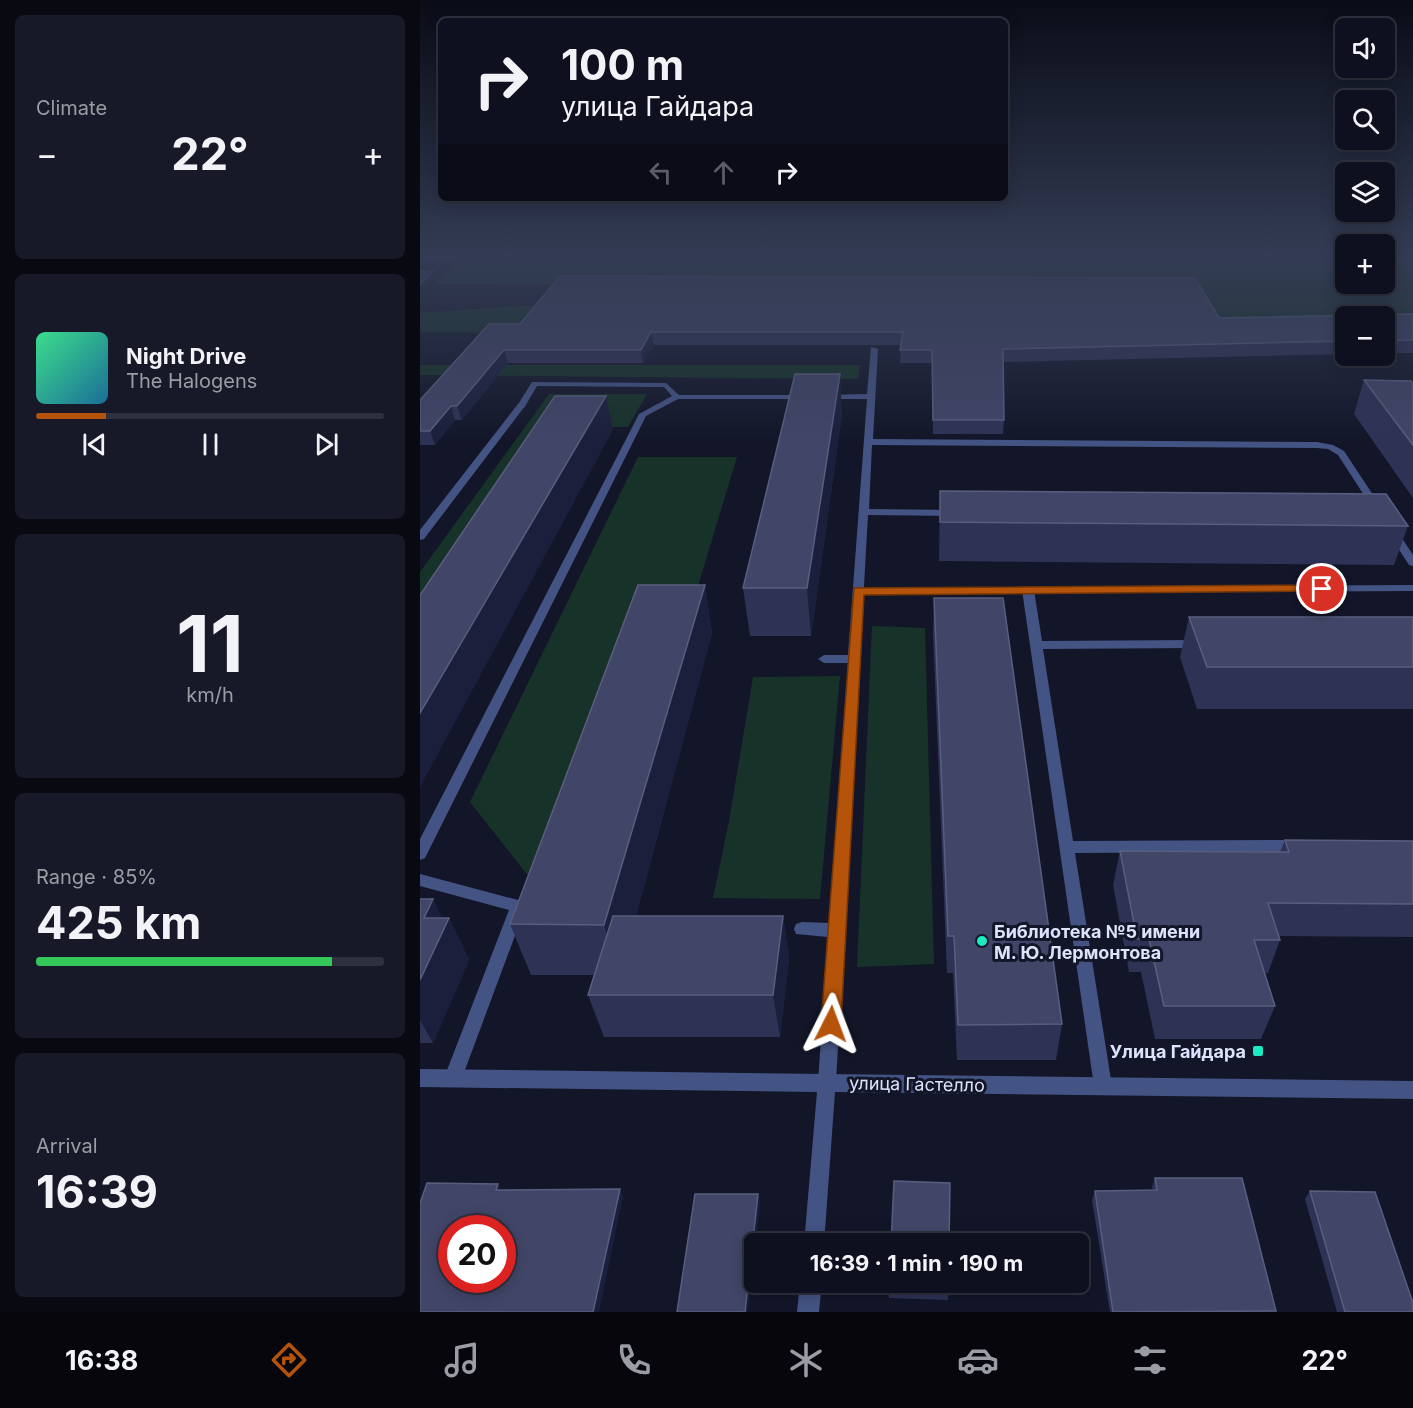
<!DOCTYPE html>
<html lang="en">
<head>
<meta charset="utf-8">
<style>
  body { margin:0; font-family:Inter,sans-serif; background:#171928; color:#f1f3f6; height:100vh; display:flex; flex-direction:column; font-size:22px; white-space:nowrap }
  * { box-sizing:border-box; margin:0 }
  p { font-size:20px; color:#9b9da4 }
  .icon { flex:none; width:33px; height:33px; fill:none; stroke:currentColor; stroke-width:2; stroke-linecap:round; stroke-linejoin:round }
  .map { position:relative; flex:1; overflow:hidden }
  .drawer { display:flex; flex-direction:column; gap:15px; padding:15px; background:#080911; width:420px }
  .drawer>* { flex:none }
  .banner { position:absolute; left:18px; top:18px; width:570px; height:183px; border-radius:9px; box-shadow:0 3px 15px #0003,0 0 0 2px #2e303d; background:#0e101f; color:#f1f3f6; overflow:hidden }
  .buttons { position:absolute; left:915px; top:18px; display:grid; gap:12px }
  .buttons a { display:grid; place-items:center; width:60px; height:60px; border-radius:9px; background:#0e101f; box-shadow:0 3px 15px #0003,0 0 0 2px #2e303d; font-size:30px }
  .speed { position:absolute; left:18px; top:1215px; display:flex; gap:12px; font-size:30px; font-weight:700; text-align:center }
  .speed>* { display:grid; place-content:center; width:78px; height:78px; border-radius:50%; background:#0e101f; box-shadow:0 3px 15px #0003,0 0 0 2px #2e303d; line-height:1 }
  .speed .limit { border:9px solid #d22; background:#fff; color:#111 }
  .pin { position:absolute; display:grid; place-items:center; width:51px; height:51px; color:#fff; margin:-26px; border:3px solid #fff; border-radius:50%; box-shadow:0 2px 6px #0007 }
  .me { position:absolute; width:66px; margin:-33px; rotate:3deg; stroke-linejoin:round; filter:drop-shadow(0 0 4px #0008) }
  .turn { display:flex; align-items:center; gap:21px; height:126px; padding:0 24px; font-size:27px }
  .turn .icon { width:78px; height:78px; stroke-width:2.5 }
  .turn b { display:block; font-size:42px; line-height:51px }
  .lanes { display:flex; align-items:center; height:57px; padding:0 24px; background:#0003; justify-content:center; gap:30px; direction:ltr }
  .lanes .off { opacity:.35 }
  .big { font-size:45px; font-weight:700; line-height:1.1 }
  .drawer .tile { flex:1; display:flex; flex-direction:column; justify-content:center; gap:9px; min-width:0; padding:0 21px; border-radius:9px; background:#171928 }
  .drawer .dial { align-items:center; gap:0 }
  .dial b { font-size:78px; line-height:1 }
  .song { display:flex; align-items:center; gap:18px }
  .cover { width:72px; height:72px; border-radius:9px; background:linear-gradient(135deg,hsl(150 70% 55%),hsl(200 70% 35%)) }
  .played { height:6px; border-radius:3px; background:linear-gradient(90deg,#b45309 20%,#2e303d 20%) }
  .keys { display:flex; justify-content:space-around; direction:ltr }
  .heat { display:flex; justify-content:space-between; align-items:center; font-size:33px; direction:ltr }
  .charge { height:9px; border-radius:4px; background:linear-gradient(90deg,#34c759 85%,#2e303d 0) }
  .trip { position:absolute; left:324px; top:1233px; width:345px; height:60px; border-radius:9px; background:#0e101f; box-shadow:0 3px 15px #0003,0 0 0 2px #2e303d; font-weight:700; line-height:60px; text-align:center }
  .tabs { display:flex; height:96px; justify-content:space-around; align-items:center; background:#06060c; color:#9b9da4 }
  .tabs .icon { width:42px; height:42px }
  .tabs .selected { color:#b45309 }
  .tabs b { font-size:27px; color:#f1f3f6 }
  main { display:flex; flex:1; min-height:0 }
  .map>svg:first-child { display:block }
  .green { fill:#173229 }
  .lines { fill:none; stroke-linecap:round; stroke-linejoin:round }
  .service { fill:#435383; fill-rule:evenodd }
  .minor { fill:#435383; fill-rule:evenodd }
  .wall { fill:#2e3255 }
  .shaded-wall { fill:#1b1f3c }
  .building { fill:#414567; stroke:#5a5e7e; stroke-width:1.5; fill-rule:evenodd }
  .route { fill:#b45309; stroke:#753606; stroke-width:1.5 }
  .poi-dot { fill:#1ceac2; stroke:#131629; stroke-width:2 }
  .labels { text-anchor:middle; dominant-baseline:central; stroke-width:6; stroke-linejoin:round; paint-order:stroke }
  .near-poi-label { font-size:18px; font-weight:bold; fill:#dee3fc; stroke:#131629; text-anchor:start }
  .near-street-label { font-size:18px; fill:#dee3fc; stroke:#131629 }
</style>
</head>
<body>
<main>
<section class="drawer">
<div class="tile"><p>Climate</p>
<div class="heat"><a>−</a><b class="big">22°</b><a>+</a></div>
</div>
<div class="tile">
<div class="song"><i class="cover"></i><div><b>Night Drive</b><p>The Halogens</p></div></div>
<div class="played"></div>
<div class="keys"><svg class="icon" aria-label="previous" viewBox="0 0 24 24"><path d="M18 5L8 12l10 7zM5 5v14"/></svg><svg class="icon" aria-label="pause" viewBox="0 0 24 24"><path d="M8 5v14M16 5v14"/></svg><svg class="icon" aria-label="next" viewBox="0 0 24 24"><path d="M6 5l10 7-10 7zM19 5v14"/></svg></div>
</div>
<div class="tile dial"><b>11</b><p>km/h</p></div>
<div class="tile"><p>Range · 85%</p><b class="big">425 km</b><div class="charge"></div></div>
<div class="tile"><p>Arrival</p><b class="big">16:39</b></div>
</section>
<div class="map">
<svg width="993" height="1312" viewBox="0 0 993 1312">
  <rect width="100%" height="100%" fill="#131629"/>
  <path class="green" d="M42,258H925L926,284H964L965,258H993V324L964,316H926L546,335L0,332V313L196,299L772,286L12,284Z
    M0,365H440L438,379L0,375Z
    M129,394H227L208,427H136L0,642V572Z
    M218,457H317L272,606L120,891L50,802Z
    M452,626L505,628L514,964L437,967Z
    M420,676L400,899L293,898L309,821L333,677Z"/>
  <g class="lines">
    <path class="service" d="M451,347L458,349L453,439L897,442L913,445L924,451L961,507L956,510L953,509L918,455L908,449L897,448L452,445L449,509L535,510L540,513L535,516L448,515L416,1082L413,1088L407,1091L401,1088L398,1082L408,937L376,934L374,929L376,924L382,922L409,923L428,663H404L398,659L404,655H428L447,399H405L401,397L405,395L447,394Z
      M112,382L246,383L259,395H385L389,397L385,399H258L226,416L5,858L0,860V839L219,414L252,396L244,387L117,386L104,408H98L97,406Z
      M972,528L976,529L993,555V566L989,565L967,531Z
      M608,587L614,590L622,641L777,640L783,644L777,648L623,649L653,841L877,840L882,842L884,846L882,850L877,852L655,853L692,1086L689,1092L683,1095L677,1092L674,1086L602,590Z
      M0,874L98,900L104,901L106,906L42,1078L39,1084L33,1087L27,1084L24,1078L89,910L0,886Z"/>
    <path class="minor" d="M98,404L105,406L4,539L0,540V530Z
      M993,585V591L438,594L432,591L438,588Z
      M0,1069L993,1081V1099L415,1092L404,1244H384L397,1092L0,1087Z
      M380,1282H402L399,1312H377Z"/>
  </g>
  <path class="wall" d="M993,314V353H964V316H926V354L583,362L584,420L583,434H513L512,363H480L481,345H234L223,363H88L42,420H35L15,445H0V400L69,324L799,318Z
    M944,380L993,383V498L934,414Z
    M422,414L391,636H330L323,588Z
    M520,491L988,526L974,565L519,561Z
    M285,585L292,633L216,916H363L369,959L360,1037H184L168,995L175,975H111L90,924Z
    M514,598L642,1024L636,1060H537L533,973H527L513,633Z
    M769,617H993V709H777L760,657Z
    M865,840L993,841V937L859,936L860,940L848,973H844L855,1006L841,1039H735L721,972H709L693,885L700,851L860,852Z
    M0,899H13L22,918H29L49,960L13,1043H0Z
    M735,1178L856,1311L855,1312H690L672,1200L675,1191L733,1190L732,1187Z
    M890,1191L993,1312H917L885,1199Z
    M529,1282L528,1300L469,1298L468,1290Z"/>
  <path class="shaded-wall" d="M13,271L15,277L0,292V284Z
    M231,332L234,345L223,363L221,350Z
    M84,350L88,363L42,420L37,406Z
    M420,374L422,414L391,636L387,588Z
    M186,396L193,430L0,787V713Z
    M31,406L35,420L15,445L10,431Z
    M285,585L292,633L200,975L184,925Z
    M13,899L26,926L29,918L49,960L13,1043L0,1020V980L4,918Z
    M363,916L369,959L360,1037L353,995Z
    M78,1184L83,1192L76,1190Z
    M200,1189L203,1197L179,1312H173Z
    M338,1194L340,1202L336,1244H334V1254L328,1312H325Z"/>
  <path class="building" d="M0,271H13L0,284Z
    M140,276L775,278L799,318L993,314V340L964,341V316H926V341L583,349L584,420H513L512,350H480L483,332H231L221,350H84L37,406H31L10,431H0V400L69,324H100Z
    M375,374H420L387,588H323Z
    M944,380L991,381L993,383V445Z
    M135,396H186L0,713V595Z
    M520,491L966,494L988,526L520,522Z
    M218,585H285L184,925L90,924Z
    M514,598H583L642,1024L538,1025L534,936H528Z
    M769,617H993V667H787Z
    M865,840L993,841V904L848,903L860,940H834L855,1006H744L729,939H717L700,851L869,852Z
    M0,899H13L4,918H29L0,980Z
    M193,916H363L353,995H168Z
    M735,1178H822L856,1311L693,1312L675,1191L737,1190Z
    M474,1181L530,1183L529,1244H471Z
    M7,1183L78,1184L76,1190L200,1189L173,1312H0V1203ZM32,1228H82V1280H32Z
    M890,1191L955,1192L993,1303V1312H925Z
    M275,1194H338L325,1312H257Z
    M469,1282H529V1292L468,1290Z"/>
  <linearGradient id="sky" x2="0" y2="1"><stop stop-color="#0a0c17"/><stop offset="0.58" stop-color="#333c54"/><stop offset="1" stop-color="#333c54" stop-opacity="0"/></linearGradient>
  <rect width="993" height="442" fill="url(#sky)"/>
  <path class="route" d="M902,585L909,589L907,591L444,595L421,1024L418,1030L411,1033L404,1030L401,1024L434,588Z"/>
  <g class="poi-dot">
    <circle cx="562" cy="941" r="6"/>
    <rect x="832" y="1045" width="12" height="12" rx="3"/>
  </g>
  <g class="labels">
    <g class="near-poi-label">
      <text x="574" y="931">Библиотека №5 имени<tspan x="574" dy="21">М. Ю. Лермонтова</tspan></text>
      <text x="826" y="1051" text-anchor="end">Улица Гайдара</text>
    </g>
    <g class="near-street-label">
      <text transform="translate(497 1084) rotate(1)">улица Гастелло</text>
    </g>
  </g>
</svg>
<div class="buttons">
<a><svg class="icon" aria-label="sound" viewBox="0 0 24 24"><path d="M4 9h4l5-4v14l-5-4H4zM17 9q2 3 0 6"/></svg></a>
<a><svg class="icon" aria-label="search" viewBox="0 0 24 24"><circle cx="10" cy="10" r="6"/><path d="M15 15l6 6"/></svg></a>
<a><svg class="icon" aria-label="layers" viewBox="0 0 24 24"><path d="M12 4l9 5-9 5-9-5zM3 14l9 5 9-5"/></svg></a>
<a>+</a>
<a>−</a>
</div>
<div class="speed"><div class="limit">20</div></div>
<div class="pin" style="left:902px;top:589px;background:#d93025"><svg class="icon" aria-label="arrive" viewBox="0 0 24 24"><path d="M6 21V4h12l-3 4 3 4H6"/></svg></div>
<svg class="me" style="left:411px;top:1024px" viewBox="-20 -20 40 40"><path d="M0-17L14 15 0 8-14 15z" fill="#b45309" stroke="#fff" stroke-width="4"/></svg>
<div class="trip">16:39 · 1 min · 190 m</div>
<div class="banner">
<div class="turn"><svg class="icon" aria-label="right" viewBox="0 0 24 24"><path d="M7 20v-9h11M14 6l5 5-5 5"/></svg><div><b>100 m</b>улица Гайдара</div></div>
<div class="lanes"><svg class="icon off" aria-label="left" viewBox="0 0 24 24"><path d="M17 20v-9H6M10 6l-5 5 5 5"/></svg><svg class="icon off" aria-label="ahead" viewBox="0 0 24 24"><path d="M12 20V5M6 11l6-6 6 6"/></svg><svg class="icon" aria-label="right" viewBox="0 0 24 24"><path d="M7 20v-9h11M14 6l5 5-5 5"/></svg></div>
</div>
</div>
</main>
<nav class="tabs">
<b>16:38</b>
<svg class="icon selected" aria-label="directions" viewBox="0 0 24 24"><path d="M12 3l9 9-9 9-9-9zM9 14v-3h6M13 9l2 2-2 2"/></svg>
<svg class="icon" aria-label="music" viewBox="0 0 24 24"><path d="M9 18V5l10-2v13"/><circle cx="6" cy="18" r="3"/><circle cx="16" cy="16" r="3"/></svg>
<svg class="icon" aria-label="phone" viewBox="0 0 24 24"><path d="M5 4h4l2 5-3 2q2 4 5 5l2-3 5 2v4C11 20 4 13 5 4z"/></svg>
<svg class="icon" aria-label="climate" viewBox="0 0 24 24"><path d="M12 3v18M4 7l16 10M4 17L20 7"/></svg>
<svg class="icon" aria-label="car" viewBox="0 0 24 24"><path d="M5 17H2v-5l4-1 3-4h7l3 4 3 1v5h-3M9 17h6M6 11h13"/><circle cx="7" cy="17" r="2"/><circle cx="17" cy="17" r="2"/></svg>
<svg class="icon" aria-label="filters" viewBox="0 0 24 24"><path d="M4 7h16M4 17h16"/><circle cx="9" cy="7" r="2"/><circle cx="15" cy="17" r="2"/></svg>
<b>22°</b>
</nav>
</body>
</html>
